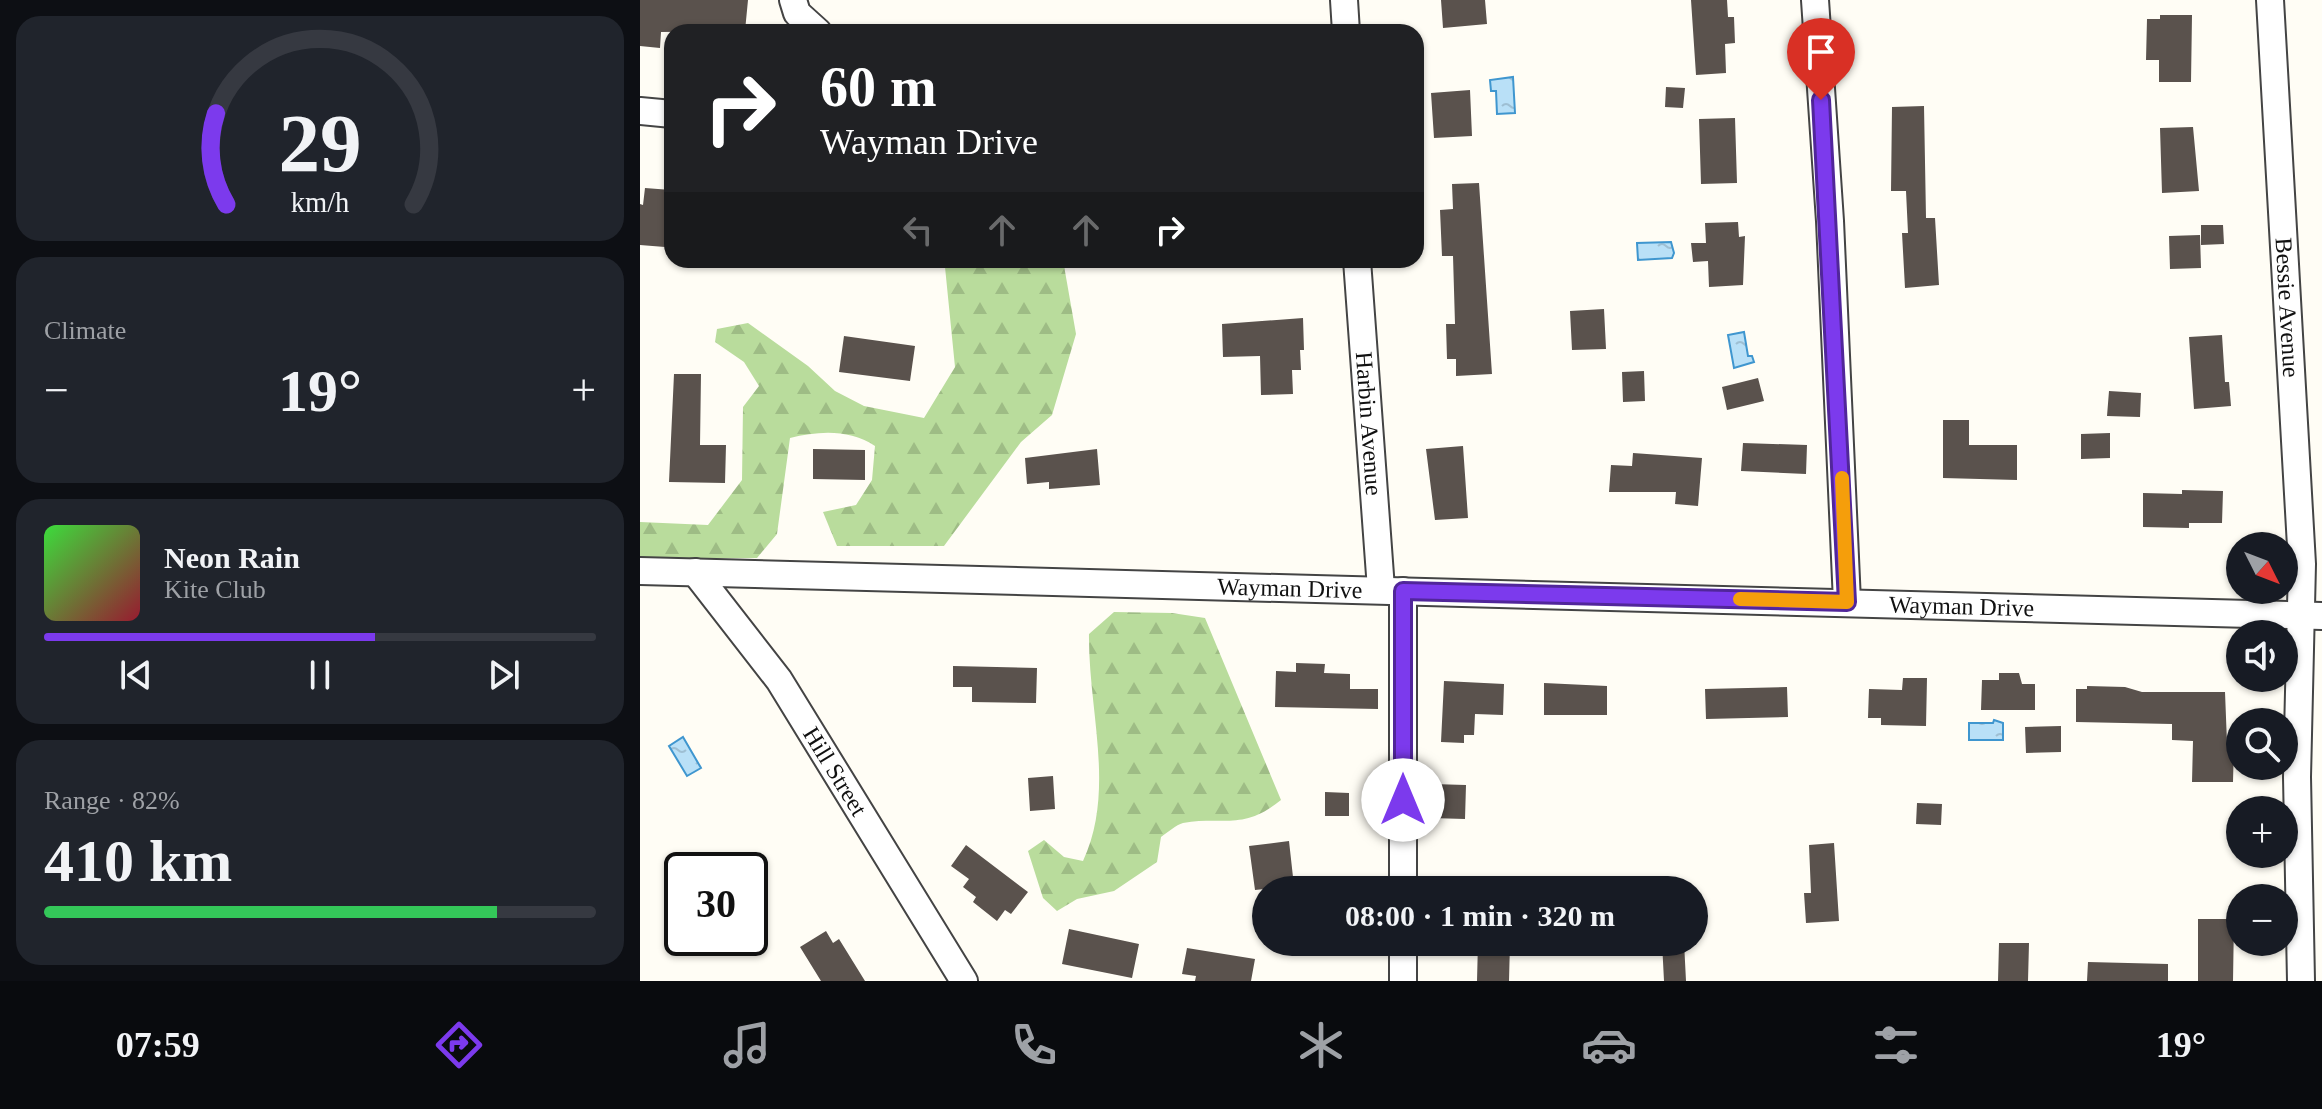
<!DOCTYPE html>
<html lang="en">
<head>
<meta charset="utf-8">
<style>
  body { margin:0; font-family:"Times New Roman",serif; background:#20242c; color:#f1f3f6; height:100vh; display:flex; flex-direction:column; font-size:30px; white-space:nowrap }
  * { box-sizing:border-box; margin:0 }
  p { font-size:26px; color:#9ea1a6 }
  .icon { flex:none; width:44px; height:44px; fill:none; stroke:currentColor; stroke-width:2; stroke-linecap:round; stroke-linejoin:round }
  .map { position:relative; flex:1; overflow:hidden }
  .sheet { display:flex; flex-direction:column; gap:16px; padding:16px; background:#0d0f14; width:640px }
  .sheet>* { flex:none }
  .hud { position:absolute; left:24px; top:24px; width:760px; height:244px; border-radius:24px; box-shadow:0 2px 6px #0004; background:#202124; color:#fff; overflow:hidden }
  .needle { width:52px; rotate:132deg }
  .controls { position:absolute; left:1586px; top:532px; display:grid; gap:16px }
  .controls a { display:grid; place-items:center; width:72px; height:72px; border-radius:50%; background:#171b24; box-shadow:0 2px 6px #0004; font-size:40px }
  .speed { position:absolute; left:24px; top:852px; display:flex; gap:16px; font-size:40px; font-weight:700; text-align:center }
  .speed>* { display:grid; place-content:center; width:104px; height:104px; border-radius:50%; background:#171b24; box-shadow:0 2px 6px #0004; line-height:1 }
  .speed .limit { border:4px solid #111; border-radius:12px; background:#fff; color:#111 }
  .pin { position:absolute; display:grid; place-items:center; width:68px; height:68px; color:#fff; margin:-82px -34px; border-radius:50% 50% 50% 0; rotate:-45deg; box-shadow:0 0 8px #0007 }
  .pin .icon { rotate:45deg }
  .me { position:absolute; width:88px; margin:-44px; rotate:0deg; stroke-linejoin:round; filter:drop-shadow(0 0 6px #0008) }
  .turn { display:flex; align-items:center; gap:28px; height:168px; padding:0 24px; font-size:36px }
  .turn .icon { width:104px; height:104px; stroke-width:2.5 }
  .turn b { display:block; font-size:56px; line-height:68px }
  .lanes { display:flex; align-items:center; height:76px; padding:0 24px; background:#0003; justify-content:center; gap:40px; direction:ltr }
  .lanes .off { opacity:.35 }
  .big { font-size:60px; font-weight:600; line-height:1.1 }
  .sheet .card { flex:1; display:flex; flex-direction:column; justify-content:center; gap:12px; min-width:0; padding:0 28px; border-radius:24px; background:#20242c }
  .sheet .dial { align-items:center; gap:0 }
  .dial svg { height:208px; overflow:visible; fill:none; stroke:#363941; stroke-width:7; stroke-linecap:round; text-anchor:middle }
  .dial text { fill:#f1f3f6; stroke:none }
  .song { display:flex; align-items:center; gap:24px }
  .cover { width:96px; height:96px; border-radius:12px; background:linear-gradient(135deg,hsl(120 70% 55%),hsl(350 70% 35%)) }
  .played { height:8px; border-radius:4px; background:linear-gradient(90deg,#7c3aed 60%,#363941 60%) }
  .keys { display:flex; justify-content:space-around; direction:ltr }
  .heat { display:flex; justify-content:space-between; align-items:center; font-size:44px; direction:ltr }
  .charge { height:12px; border-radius:6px; background:linear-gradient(90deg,#34c759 82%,#363941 0) }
  .trip { position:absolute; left:612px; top:876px; width:456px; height:80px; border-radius:40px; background:#171b24; box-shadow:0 2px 6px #0004; font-weight:600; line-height:80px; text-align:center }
  .tabs { display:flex; height:128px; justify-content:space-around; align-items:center; background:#090b0e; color:#9ea1a6 }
  .tabs .icon { width:56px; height:56px }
  .tabs .selected { color:#7c3aed }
  .tabs b { font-size:36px; color:#f1f3f6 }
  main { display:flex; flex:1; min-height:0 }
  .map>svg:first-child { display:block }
  .forest { fill:url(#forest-firs) }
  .water { fill:url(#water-ripples); stroke:#3f96cf; stroke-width:2 }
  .building { fill:#5a524d }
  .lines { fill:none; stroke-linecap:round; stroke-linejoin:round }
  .minor-casing { stroke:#444; stroke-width:30 }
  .minor { stroke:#fff; stroke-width:26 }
  .route-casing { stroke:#51269a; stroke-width:20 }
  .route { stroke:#7c3aed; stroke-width:14 }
  .slow { stroke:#f59e0b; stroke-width:14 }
  .labels { text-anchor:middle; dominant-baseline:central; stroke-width:8; stroke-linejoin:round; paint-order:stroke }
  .street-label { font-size:24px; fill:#111; stroke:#fff }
</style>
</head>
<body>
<main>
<section class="sheet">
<div class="card dial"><svg viewBox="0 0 100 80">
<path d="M14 69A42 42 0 1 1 86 69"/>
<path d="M14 69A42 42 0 0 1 10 34" stroke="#7c3aed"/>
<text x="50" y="56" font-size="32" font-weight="700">29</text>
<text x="50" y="72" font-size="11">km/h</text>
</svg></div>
<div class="card"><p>Climate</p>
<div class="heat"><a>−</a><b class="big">19°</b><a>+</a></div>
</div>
<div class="card">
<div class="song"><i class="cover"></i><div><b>Neon Rain</b><p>Kite Club</p></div></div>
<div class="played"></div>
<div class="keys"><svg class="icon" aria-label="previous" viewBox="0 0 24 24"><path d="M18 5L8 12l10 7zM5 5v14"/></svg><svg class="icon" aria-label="pause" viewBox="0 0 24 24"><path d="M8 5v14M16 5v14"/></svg><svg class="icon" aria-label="next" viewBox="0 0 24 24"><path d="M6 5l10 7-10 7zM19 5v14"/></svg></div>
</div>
<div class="card"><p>Range · 82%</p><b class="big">410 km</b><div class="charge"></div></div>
</section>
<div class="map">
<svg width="1682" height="981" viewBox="0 0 1682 981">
  <defs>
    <pattern id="forest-firs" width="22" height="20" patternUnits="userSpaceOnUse" patternTransform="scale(2)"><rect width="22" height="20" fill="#b9dc9c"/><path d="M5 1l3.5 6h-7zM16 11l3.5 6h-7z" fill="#9ebc85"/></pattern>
    <pattern id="water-ripples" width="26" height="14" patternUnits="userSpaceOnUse" patternTransform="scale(2)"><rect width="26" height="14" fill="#b9e0f7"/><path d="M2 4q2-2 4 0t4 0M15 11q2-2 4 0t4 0" fill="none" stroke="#9ebfd3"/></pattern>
  </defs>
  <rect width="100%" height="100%" fill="#fffdf5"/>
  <path class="forest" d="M312,260H423L436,334L412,415L381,442L304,546H197L183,512L216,505L232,480L235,446C209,429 179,431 150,438L137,534L117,558L0,559V522L68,525L102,480L103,407L119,386L104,362L75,342L77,329L108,323L168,366L195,391L224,406L284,418L315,367L305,267Z
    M474,612L532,613L565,618L641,800C603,831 583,816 543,823C536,825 528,832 521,837L517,862L474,891L437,899L417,911L403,898L388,851L404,840L424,857L443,861C476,790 448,710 449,634Z"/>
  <path class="water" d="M873,77L875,113L857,114L856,91H851L850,80Z
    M1031,242L1034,253L1032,258L998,260L997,243Z
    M1104,332L1108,356H1112L1114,362L1094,368L1088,335Z
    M1354,720L1363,723V740H1329V723H1353Z
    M43,737L61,768L47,776L29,746Z"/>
  <path class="building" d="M0,0H108L105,31L21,32L20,48L0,46Z
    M801,0H845L847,24L803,28Z
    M1051,0H1087L1088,17H1094L1095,43L1085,44L1086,73L1056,75Z
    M1520,15H1552L1551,82H1519V60H1506L1507,19H1520Z
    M1026,87L1045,88L1043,108L1025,107Z
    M830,90L832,136L794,138L791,93Z
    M1284,106L1286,218H1295L1299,285L1265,288L1262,233H1268L1266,191H1251L1252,107Z
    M1095,118L1097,183L1061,184L1059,119Z
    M1553,127L1559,191L1522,193L1520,128Z
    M839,183L852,374L816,376V359H807L806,324H815L813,256H802L800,210L813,209L812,184Z
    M5,188L31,190L25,247L0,245V204L3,205Z
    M1098,222L1099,237L1105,236L1103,285L1069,287L1068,261L1053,262L1051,243H1066L1065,223Z
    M1561,225H1583L1584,244L1561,245Z
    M1560,235L1561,268L1530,269L1529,236Z
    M964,309L966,349L932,350L930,311Z
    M663,318L664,350H660L661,370H652L653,394L621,395L620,356L583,357L582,324Z
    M1582,335L1585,382H1589L1591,406L1554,409L1549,337Z
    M204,336L275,346L270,381L199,372Z
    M1004,371L1005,401L983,402L982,372Z
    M34,374H61L60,445H86L85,483L29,482Z
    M1118,378L1124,401L1087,410L1082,387Z
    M1469,391L1501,393L1500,417L1467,416Z
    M1303,420H1329V445H1377V480L1303,478Z
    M1470,433V458L1441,459V434Z
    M1103,443L1167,445L1166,474L1101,471Z
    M823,446L828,518L795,520L786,449Z
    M173,449L225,450V480L173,479Z
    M457,449L460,485L409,489V482L387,484L385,458Z
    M993,453L1062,458L1058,506L1035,504L1036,492H969L971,465L992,466Z
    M1542,490L1583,491L1582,523H1549V528L1503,527V493L1542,494Z
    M656,663L685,664L684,673L710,674V689H738V709L635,707L636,671L656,672Z
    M313,666L397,668L396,703L332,702V687H313Z
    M1359,673H1379L1382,684H1395V710H1341L1342,680H1359Z
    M1263,678H1287L1286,726L1241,725V718H1228L1229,689L1262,690Z
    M804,681L864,684L863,715L835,714L834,735H824V743L801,742Z
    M904,683L967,686V715H904Z
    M1447,686L1485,687L1502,692H1585L1587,743H1594L1593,782H1552L1553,741L1532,740V724L1436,722V689H1447Z
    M1147,687L1148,717L1066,719L1065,689Z
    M1421,726V752L1386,753L1385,727Z
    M413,776L415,809L390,811L388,778Z
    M792,784L826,785L825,819L791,818Z
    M685,792L709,793V816H685Z
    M1277,803L1302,804L1301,825L1276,824Z
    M649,841L654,886L615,890L609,846Z
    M1194,843L1199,921L1166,923L1164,893H1171L1169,845Z
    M326,845L388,892L371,914L365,910L357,921L333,902L336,897L323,887L329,879L311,866Z
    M1558,919H1594L1593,981H1558Z
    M429,929L499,944L492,978L422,964Z
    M186,931L193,943L199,939L225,981H181L160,947Z
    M838,942H870L869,981H837Z
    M1022,942H1044L1046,981H1024Z
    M1359,943H1389L1388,981H1358Z
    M547,948L615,959L611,981H555L556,976L542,974Z
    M1448,962L1528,964V981H1447Z"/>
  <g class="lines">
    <g class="minor-casing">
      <g id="minor">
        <path d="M153,0L157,13L178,32"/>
        <path d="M704,0L706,32"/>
        <path d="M1175,0L1190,221L1207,602"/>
        <path id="s1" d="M1630,0L1662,564L1657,777L1661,981"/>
        <path d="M0,111L32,114"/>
        <path id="s2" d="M717,260L741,589"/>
        <path id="s3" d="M0,571L1682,616"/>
        <path id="s4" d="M55,572L139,680L324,981"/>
        <path d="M763,591V890"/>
        <path d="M763,942V981"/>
      </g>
    </g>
    <use href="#minor" class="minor"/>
  </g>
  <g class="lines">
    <g class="route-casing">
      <path id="route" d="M763,800V591L1207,602L1181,100"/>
    </g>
    <use href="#route" class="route"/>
    <path class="slow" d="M1100,599L1207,602L1202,478"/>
  </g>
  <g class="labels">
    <g class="street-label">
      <text stroke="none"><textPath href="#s1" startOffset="308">Bessie Avenue</textPath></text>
      <text stroke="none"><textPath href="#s2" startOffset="164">Harbin Avenue</textPath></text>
      <text stroke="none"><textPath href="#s3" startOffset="650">Wayman Drive</textPath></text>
      <text stroke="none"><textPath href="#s3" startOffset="1322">Wayman Drive</textPath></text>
      <text stroke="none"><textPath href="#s4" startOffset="244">Hill Street</textPath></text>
    </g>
  </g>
</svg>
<div class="controls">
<a><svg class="needle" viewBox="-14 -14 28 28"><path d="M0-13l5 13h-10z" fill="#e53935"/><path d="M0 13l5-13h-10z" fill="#9ea1a6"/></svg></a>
<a><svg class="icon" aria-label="sound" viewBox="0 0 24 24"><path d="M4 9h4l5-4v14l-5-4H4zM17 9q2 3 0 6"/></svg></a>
<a><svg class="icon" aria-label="search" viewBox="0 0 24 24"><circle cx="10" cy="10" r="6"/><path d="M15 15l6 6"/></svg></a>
<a>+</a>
<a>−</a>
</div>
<div class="speed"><div class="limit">30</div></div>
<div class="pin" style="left:1181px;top:100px;background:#d93025"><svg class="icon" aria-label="arrive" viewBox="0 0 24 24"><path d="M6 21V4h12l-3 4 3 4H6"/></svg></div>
<svg class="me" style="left:763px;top:800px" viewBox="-20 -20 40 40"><circle r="19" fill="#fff"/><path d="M0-13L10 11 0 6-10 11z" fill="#7c3aed"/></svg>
<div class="trip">08:00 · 1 min · 320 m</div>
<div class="hud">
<div class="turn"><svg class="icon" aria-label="right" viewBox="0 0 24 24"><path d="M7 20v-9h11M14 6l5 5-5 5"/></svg><div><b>60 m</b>Wayman Drive</div></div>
<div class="lanes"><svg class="icon off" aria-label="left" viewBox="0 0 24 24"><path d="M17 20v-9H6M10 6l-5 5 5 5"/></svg><svg class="icon off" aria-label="ahead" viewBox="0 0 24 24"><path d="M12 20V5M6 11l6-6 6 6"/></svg><svg class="icon off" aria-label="ahead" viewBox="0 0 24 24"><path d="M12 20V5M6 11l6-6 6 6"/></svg><svg class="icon" aria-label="right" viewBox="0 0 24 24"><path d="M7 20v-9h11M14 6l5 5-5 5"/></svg></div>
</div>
</div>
</main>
<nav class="tabs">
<b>07:59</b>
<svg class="icon selected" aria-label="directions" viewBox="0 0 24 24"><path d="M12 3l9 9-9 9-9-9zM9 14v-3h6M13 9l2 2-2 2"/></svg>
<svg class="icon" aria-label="music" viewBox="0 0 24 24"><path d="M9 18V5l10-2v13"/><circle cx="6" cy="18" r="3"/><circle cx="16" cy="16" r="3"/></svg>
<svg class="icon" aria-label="phone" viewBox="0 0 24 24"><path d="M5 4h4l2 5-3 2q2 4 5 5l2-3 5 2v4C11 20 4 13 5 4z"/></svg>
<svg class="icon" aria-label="climate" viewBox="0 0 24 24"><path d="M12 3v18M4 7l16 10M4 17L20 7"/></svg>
<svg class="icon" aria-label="car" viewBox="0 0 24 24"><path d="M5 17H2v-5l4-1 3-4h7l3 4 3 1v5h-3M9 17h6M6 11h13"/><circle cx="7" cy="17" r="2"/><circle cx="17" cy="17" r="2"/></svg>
<svg class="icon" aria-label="filters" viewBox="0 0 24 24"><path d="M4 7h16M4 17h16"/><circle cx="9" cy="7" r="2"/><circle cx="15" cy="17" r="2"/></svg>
<b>19°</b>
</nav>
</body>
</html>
